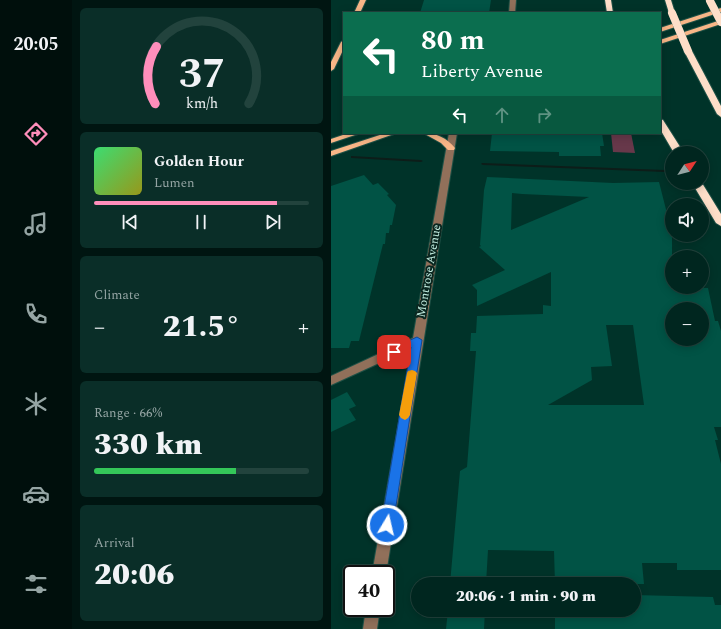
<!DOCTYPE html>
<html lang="en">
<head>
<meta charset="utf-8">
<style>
  body { margin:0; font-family:Spectral,serif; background:#0a2e28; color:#f1f3f6; height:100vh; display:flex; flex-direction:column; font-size:15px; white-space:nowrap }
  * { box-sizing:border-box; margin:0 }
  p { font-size:13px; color:#95a5a4 }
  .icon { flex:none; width:22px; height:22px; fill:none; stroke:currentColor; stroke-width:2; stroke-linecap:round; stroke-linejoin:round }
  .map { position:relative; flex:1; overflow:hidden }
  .details { display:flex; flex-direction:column; gap:8px; padding:8px; background:#001511; width:259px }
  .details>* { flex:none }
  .hud { position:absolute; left:12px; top:12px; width:318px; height:122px; border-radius:0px; box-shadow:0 2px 10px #0003,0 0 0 1px #22433d; background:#0b6e4f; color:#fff; overflow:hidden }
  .needle { width:26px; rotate:54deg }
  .tools { position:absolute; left:334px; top:146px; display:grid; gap:8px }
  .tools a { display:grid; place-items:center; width:44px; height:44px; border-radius:50%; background:#00261f; box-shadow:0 2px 10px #0003,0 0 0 1px #22433d; font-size:20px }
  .speed { position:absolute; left:12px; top:565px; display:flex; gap:8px; font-size:20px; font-weight:700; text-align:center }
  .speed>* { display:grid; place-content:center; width:52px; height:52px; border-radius:50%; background:#00261f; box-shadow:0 2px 10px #0003,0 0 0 1px #22433d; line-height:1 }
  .speed .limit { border:2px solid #111; border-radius:6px; background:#fff; color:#111 }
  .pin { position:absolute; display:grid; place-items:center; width:34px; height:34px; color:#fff; margin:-17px; border-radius:8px; box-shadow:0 2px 6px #0006 }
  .me { position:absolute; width:44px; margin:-22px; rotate:9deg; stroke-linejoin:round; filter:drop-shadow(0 0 3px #0008) }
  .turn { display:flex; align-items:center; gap:14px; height:84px; padding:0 12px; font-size:18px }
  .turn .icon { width:52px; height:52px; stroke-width:2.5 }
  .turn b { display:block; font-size:28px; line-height:34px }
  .lanes { display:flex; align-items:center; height:38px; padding:0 12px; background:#0003; justify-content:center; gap:20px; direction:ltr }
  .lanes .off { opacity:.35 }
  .big { font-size:30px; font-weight:800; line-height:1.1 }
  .details .tile { flex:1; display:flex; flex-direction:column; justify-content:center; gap:6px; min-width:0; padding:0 14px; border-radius:6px; background:#0a2e28 }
  .details .dial { align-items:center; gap:0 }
  .dial svg { height:104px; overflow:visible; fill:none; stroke:#22433d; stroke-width:7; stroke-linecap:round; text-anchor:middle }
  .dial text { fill:#f1f3f6; stroke:none }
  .song { display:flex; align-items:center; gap:12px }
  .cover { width:48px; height:48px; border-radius:6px; background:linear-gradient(135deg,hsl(140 70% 55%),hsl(60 70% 35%)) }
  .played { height:4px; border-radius:2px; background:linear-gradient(90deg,#ff8ebb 85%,#22433d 85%) }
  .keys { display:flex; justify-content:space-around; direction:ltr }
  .heat { display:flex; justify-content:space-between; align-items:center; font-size:22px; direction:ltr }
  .charge { height:6px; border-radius:3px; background:linear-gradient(90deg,#34c759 66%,#22433d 0) }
  .trip { position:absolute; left:80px; top:577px; width:230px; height:40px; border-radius:20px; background:#00261f; box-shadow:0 2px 10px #0003,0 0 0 1px #22433d; font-weight:800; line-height:40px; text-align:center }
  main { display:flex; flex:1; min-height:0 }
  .tab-bar { display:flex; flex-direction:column; width:72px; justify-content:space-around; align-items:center; background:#000f0c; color:#95a5a4 }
  .tab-bar .icon { width:28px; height:28px }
  .tab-bar .current { color:#ff8ebb }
  .tab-bar b { font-size:18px; color:#f1f3f6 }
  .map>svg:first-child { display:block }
  .green { fill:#67384a }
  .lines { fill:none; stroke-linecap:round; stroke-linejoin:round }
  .stream { fill:#0d1d19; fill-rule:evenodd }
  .building { fill:#015345; fill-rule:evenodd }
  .minor-casing { stroke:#1f5146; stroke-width:2 }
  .major-casing { stroke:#1f5146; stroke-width:2 }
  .highway-casing { stroke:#1f5146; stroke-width:2 }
  .minor { fill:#91705a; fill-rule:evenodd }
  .major { fill:#f8b687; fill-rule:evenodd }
  .highway { fill:#fedec8; fill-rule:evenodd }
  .highway-bridge-casing { stroke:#1f5146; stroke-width:8; stroke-linecap:butt }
  .highway-bridge { stroke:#fedec8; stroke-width:8 }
  .route { fill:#1a73e8; stroke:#114b97 }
  .slow { fill:#f59e0b }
  .labels { text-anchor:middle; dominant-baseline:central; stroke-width:4; stroke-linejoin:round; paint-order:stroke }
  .street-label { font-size:12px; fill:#c2ecdf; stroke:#0a2720 }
</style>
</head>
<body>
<main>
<nav class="tab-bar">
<b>20:05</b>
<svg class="icon current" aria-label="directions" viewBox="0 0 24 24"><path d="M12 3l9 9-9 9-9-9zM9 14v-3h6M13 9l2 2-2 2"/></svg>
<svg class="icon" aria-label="music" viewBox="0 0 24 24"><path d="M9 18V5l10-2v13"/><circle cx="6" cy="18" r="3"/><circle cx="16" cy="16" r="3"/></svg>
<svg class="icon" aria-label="phone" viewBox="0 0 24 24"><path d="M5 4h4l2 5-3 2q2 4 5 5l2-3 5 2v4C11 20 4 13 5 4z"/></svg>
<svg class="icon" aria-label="climate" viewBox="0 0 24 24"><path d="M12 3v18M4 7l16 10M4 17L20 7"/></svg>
<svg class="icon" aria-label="car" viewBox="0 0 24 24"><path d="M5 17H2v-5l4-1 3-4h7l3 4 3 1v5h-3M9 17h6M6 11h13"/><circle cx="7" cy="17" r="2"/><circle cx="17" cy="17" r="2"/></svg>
<svg class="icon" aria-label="filters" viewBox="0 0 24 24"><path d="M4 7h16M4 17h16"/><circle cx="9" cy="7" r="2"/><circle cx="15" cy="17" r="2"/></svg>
</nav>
<section class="details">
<div class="tile dial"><svg viewBox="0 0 100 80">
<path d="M14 69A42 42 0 1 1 86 69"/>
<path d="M14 69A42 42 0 0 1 15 25" stroke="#ff8ebb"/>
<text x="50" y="56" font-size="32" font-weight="700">37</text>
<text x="50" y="72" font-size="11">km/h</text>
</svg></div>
<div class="tile">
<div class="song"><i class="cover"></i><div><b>Golden Hour</b><p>Lumen</p></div></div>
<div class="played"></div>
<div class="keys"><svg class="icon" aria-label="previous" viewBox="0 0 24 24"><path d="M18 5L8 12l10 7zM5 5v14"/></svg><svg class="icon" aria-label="pause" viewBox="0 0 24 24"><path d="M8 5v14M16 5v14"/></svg><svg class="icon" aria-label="next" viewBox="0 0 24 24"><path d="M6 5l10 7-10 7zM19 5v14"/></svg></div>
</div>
<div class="tile"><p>Climate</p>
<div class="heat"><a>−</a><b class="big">21.5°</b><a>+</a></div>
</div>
<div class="tile"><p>Range · 66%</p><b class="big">330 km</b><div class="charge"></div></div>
<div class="tile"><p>Arrival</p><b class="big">20:06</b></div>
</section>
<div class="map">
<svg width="390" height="629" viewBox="0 0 390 629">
  <rect width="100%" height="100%" fill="#003329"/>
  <path class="green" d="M280,133H300L304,153L282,152Z"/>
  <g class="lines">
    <path class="stream" d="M20,156L90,160L92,161L90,162L21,158H20Z
      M151,163L334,170L336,171L334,172L152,165L150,164Z"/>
  </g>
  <path class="building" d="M93,0H160L158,13H89Z
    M161,133H271L273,146H269L270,156H228V152L159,151Z
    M33,175L42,185L47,183L58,194L56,195L65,205L61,225H59L58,233H55L54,244H52L28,341H20L18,348H0V186Z
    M156,177L282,183L328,182L340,229H341V287L377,288L384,321H387L390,331V427H383L387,440H384L390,464V570H346V563H311L313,584H224L223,551L157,550L155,584H119L129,471L136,467L145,351H139L140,333H145L146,316L212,314V305L220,306V272L146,306V290L141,285L174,270L148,247L150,246L149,245L153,190ZM181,193L191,194L258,197L180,230ZM341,307L371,308V339H341ZM275,325H302L313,405H217L261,380L260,367L281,366Z
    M16,392L25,406L18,409L25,420L0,432V400Z
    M303,595L382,597L384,605H390V629H224V610H303Z
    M117,610H154L153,629H115Z"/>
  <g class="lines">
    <g class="minor-casing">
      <path id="minor" d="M179,0H185L184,13H178Z
        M118,133H126L55,574H41L81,348L0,385V376L82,338Z
        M35,608H49L46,629H32Z"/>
    </g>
    <g class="major-casing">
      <path id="major" d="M29,0H35L29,13H23Z
        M390,8V12L329,32V28Z
        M390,20V24L329,44V40Z
        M13,40V48L3,69L0,71V62L10,42Z
        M18,133H30L0,143V139Z
        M55,133H66L0,156V151Z
        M92,133C105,133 116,138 124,148L123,150H117L110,143Z"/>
    </g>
    <g class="highway-casing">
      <path id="highway" d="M274,0H280L282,13H276Z
        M334,0H340L344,13L343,14L338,13Z
        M354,49H357L361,51L390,106V117L386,114L353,51Z
        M329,119L332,120L353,153H343L329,129Z
        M361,183H371L390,214V226L385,223Z"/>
    </g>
    <use href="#minor" class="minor"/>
    <use href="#major" class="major"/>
    <use href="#highway" class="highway"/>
    <g class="highway-bridge-casing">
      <path id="highway-bridge" d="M379,1L390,22
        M341,13L357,51"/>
    </g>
    <use href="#highway-bridge" class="highway-bridge"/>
  </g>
  <path class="route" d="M86,337L91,340L62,525L60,529L56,531L51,529L50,525L80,347L63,355L58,352L59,349Z"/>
  <path class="slow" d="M81,370L84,371L86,373L79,415L77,418L74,420L70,418L68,415L76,373L77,371Z"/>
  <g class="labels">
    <g class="street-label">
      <text transform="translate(98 271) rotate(-80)">Montrose Avenue</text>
    </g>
  </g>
</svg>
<div class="tools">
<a><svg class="needle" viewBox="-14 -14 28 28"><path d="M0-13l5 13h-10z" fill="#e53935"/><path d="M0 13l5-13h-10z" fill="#95a5a4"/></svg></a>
<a><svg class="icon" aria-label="sound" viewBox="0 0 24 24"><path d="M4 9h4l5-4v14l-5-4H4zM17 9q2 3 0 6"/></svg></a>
<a>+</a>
<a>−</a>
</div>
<div class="speed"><div class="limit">40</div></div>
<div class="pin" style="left:63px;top:352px;background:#d93025"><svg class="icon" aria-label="arrive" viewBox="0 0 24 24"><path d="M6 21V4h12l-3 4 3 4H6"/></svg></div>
<svg class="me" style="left:56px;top:525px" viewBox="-20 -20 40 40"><circle r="17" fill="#1a73e8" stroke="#fff" stroke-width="3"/><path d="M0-11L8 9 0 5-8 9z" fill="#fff"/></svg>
<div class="trip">20:06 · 1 min · 90 m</div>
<div class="hud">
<div class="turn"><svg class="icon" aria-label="left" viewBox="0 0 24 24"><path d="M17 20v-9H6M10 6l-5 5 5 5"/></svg><div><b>80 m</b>Liberty Avenue</div></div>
<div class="lanes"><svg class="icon" aria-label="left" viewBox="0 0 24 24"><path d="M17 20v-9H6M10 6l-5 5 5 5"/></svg><svg class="icon off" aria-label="ahead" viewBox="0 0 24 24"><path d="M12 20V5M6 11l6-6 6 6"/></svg><svg class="icon off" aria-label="right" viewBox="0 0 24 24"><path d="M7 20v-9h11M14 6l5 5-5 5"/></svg></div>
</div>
</div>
</main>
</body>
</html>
